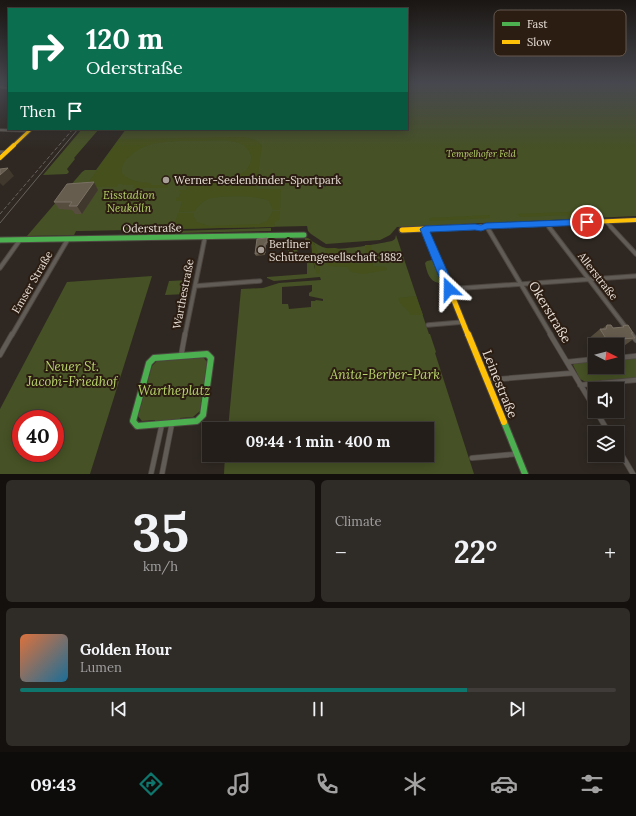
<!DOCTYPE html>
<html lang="en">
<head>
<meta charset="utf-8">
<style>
  body { margin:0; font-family:Lora,serif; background:#2f2b27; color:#f1f3f6; height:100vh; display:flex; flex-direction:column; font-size:15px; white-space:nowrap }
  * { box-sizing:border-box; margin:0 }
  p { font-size:13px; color:#a3a2a2 }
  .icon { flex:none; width:22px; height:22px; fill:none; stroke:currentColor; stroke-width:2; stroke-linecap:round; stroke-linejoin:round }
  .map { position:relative; height:474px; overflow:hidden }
  .drawer { display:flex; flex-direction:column; gap:6px; padding:6px; background:#13100e; flex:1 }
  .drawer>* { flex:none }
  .banner { position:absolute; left:8px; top:8px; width:400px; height:122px; border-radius:0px; box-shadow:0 2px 10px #0003,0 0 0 1px #403c39; background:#0b6e4f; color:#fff; overflow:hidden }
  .needle { width:26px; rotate:96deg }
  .fabs { position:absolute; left:588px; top:338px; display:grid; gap:8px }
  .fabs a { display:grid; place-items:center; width:36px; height:36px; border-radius:0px; background:#231e1a; box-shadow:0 2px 10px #0003,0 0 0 1px #403c39; font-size:20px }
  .speed { position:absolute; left:12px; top:410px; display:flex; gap:8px; font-size:20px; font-weight:700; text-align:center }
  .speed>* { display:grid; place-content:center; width:52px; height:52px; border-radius:50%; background:#231e1a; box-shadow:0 2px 10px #0003,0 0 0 1px #403c39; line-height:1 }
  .speed .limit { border:6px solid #d22; background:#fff; color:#111 }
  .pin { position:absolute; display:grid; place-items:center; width:34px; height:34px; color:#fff; margin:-17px; border:2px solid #fff; border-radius:50%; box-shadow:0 1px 4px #0007 }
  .me { position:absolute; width:44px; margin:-22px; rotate:337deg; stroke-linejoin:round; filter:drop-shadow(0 0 3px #0008) }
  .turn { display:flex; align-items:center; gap:14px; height:84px; padding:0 12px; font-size:18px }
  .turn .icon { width:52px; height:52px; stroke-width:2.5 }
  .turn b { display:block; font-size:28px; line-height:34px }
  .then { display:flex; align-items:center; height:38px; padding:0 12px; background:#0003; gap:8px; font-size:15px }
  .big { font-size:30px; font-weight:700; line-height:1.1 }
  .drawer .card { flex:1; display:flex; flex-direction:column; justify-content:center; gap:6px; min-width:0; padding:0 14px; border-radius:6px; background:#2f2b27 }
  .drawer .dial { align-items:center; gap:0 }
  .dial b { font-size:52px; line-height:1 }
  .song { display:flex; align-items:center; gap:12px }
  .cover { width:48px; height:48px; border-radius:6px; background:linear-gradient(135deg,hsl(20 70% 55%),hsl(200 70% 35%)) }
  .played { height:4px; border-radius:2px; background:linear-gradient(90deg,#0f766e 75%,#403c39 75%) }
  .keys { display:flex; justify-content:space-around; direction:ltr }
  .heat { display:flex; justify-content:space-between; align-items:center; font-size:22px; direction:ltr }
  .drawer .tiles { flex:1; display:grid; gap:6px; grid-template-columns:1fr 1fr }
  .card:last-child { grid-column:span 2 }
  .trip { position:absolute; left:202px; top:422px; width:232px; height:40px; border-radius:0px; background:#231e1a; box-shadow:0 2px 10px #0003,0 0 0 1px #403c39; font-weight:700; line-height:40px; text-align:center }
  .tabs { display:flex; height:64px; justify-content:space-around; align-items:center; background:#0e0c0a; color:#a3a2a2 }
  .tabs .icon { width:28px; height:28px }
  .tabs .current { color:#0f766e }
  .tabs b { font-size:18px; color:#f1f3f6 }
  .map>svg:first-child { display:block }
  .green { fill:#465125; fill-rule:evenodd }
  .forest { fill:#45501c }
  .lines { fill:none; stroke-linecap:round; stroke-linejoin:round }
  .stream { stroke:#071b35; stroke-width:1 }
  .street-far3-casing { stroke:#4d4640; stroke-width:3.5 }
  .street-far2-casing { stroke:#4d4640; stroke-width:4 }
  .street-far1-casing { stroke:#4d4640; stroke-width:5.5 }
  .street-casing { stroke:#4d4640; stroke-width:6 }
  .fast-far1-casing { stroke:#4d4640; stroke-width:7 }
  .fast-casing { stroke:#4d4640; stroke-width:8 }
  .slow-far3-casing { stroke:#4d4640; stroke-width:4.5 }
  .slow-far2-casing { stroke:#4d4640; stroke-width:5.5 }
  .slow-far1-casing { stroke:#4d4640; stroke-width:7 }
  .slow-casing { stroke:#4d4640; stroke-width:8 }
  .street-far3 { stroke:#625c57; stroke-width:2 }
  .street-far2 { stroke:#625c57; stroke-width:2.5 }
  .street-far1 { stroke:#625c57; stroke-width:3.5 }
  .street { stroke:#625c57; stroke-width:4.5 }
  .fast-far1 { stroke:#4caf50; stroke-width:5 }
  .fast { stroke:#4caf50; stroke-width:6 }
  .slow-far3 { stroke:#ffc107; stroke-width:3 }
  .slow-far2 { stroke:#ffc107; stroke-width:4 }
  .slow-far1 { stroke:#ffc107; stroke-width:5 }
  .slow { stroke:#ffc107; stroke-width:6 }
  .tram { stroke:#67625e; stroke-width:1 }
  .rail { stroke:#67625e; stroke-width:1; stroke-dasharray:4 2; stroke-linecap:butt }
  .wall { fill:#564d3e }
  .shaded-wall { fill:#40382c }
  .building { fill:#665d4f; stroke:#7a7164 }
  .route { fill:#1a73e8; stroke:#114b97 }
  .poi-dot { fill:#a79f98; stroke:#2b1d12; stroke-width:1.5 }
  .labels { text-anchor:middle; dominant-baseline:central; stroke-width:4; stroke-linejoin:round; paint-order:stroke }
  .far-park-label { font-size:9px; font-style:italic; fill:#b9d56b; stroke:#2b1d12 }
  .poi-label { font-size:11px; fill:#e8dfd7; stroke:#2b1d12; text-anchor:start }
  .park-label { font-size:11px; font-style:italic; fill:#b9d56b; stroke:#2b1d12 }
  .street-label { font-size:11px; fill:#e8dfd7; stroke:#2b1d12 }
  .near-street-label { font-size:13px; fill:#e8dfd7; stroke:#2b1d12 }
  .near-park-label { font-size:13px; font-style:italic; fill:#b9d56b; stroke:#2b1d12 }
  .key { fill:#2b1d12; stroke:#64574d; stroke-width:1 }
  .key-label { font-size:11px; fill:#e8dfd7 }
</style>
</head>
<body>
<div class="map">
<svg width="636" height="474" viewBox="0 0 636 474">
  <rect width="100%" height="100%" fill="#2f2822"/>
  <path class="green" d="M407,83H636V216L397,227L390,235L380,240L326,244L311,234L308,231L307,226L82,231H76L74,235L27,236L82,172L85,170H96L126,129H407Z
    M82,129H99L74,158L75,159L67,169L69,172L67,174L43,175Z
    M271,228V231L180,233L176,231Z
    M396,235L429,334H430L436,352L435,353L474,474H224L225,455H427V429H228L241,289L263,288L279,283L321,280L320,277L274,281L267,278V277L307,274V261H313L315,269V245L312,241C317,244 321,247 326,248C340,251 377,244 392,241L395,239ZM312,285V291L309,293V296L323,299V301L316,300L315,301H311V307L289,309L288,304H282V287Z
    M297,244L298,260L288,261V245Z
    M432,260L441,283C430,283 427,273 425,263L427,261Z
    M152,276L90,474H0V409L67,282ZM21,419H55V453H21Z
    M190,280L187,294L165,295L169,281Z
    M203,357L207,362L200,411L193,417L180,418V420L155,422V420L142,421L138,416L152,366L157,361Z
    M636,358V378L586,382L580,379L573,365L575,363L595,361V367H617V359Z"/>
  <path class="forest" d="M245,137L256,140L262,145L256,189H281L280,210H273L269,201C259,195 216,195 206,200C201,203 197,207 195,211L179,212L181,205L184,204L181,205L182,201H175L177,197H179L181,192L179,190H186L188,185L207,184L208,182C222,181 253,177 251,156C250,150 244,145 239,143C227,139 212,141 199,141C176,141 147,139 129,157C124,161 121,167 122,173C130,182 140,182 151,183V185H168L167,188H133L134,185H122L123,184H118L117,187H85L119,139Z
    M273,211H280L279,220L275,222L274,227L173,229L178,213H194V217L197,222L210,226L259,224L267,221Z
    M593,211L595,214L520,217L517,214Z
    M489,215L490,218L430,221L429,218Z
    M305,238H308C320,245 319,261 320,273L317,274L313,261L311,243L305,244Z
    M365,245H371L373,266L386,267L387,270L363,274L351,272L347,267L328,266L325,249C335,247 344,247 343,258L350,259C355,264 358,266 365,263Z
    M416,296L423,315H411C407,307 401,308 398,298Z"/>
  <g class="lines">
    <path class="stream" d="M325,186L324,183L327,178"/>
    <g class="street-far3-casing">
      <path id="street-far3" d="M0,87L9,88
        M0,130L29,131"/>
    </g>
    <g class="street-far2-casing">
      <path id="street-far2" d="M0,152H6
        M605,221L612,228
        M547,224L550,228
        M486,226L487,228"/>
    </g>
    <g class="street-far1-casing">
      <path id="street-far1" d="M487,227L551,335
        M549,227L627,329
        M611,227L636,254
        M0,268L20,240
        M195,286L260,281
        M449,289L636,276
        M428,325L463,322
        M12,335L68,239
        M185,335L205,237"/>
    </g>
    <g class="street-casing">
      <path id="street" d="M550,334L595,409
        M632,335L636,340
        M0,355L12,334
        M181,356L185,334
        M617,358L636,356
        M567,362L595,359
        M488,380L573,373
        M580,385L636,380
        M596,411L609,433
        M617,447L633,474
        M472,458L517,454
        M151,474L162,424
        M162,474L172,423"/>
    </g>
    <g class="fast-far1-casing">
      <path id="fast-far1" d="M0,240L304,235"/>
    </g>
    <g class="fast-casing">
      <path id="fast" d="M207,354L211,358L203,415L197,421L137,426L133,421L149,363L154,358Z
        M504,422L525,474"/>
    </g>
    <g class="slow-far3-casing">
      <path id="slow-far3" d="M13,146L31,129"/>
    </g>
    <g class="slow-far2-casing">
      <path id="slow-far2" d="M0,158L14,145
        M448,228L636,220"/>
    </g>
    <g class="slow-far1-casing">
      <path id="slow-far1" d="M425,229L468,335
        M402,230L471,227"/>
    </g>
    <g class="slow-casing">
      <path id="slow" d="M468,334L504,422"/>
    </g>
    <use href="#street-far3" class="street-far3"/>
    <use href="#street-far2" class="street-far2"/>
    <use href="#street-far1" class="street-far1"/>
    <use href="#street" class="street"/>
    <use href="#fast-far1" class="fast-far1"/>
    <use href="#fast" class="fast"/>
    <use href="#slow-far3" class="slow-far3"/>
    <use href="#slow-far2" class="slow-far2"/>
    <use href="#slow-far1" class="slow-far1"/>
    <use href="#slow" class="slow"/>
    <path class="tram" d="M0,223L78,129"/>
    <path class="rail" d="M0,214L73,129"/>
  </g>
  <path class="wall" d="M98,190L82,214H75L72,210L59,209L54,202Z
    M267,238V245H266L265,255L256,256L255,254Z
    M607,325L613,328H620L623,326L633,333L632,334L635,338L621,348H617V345H595V350H594L587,340L600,329H602Z"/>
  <path class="shaded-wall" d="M8,168L14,176L3,186L0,183V175Z
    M94,182L98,190L82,214L77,206Z"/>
  <path class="building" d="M8,168L0,175V169Z
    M94,182L77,206H69L72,202H54L67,184Z
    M267,238V243H265V253L255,254L257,239Z
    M607,325H611L613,328L624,327L623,326L628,325L633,333H631L635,338L607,340L600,329H606Z"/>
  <linearGradient id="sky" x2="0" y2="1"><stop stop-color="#1a1613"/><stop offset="0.56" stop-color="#47484f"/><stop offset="1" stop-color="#47484f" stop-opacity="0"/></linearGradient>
  <rect width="636" height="149" fill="url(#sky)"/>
  <path class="route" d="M587,219L591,222L587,225L487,229L481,231L475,230L430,232L455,289L453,292L449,294L446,292L444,289L420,229L425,226L475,224L481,225L486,223Z"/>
  <g class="poi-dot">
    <circle cx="166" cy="180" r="4"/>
    <circle cx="261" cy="250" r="4"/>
  </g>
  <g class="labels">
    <g class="far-park-label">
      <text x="481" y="153">Tempelhofer Feld</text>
    </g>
    <g class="poi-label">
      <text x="174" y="180">Werner-Seelenbinder-Sportpark</text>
      <text x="269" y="244">Berliner<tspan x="269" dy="13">Schützengesellschaft 1882</tspan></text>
    </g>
    <g class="park-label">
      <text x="129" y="195">Eisstadion<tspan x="129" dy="13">Neukölln</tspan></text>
    </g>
    <g class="street-label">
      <text transform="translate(152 228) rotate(-1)">Oderstraße</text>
      <text transform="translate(598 276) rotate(52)">Allerstraße</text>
      <text transform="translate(32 282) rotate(-60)">Emser Straße</text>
      <text transform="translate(183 294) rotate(-79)">Warthestraße</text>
    </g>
    <g class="near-street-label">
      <text transform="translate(550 312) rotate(59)">Okerstraße</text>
      <text transform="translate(500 384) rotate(68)">Leinestraße</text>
    </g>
    <g class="near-park-label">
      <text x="72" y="366">Neuer St.<tspan x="72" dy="15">Jacobi-Friedhof</tspan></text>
      <text x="385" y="374">Anita-Berber-Park</text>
      <text x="174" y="390">Wartheplatz</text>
    </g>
  </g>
  <rect x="494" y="10" width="132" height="46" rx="6" class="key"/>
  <rect x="502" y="22" width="18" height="4" fill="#4caf50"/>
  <rect x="502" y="40" width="18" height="4" fill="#ffc107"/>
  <g class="key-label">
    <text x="527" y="28">Fast</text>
    <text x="527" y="46">Slow</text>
  </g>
</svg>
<div class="fabs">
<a><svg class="needle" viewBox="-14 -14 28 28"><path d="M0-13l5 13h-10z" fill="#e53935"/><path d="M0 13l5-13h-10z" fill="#a3a2a2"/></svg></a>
<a><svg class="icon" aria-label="sound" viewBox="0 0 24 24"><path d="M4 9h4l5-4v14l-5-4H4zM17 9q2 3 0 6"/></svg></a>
<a><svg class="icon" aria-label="layers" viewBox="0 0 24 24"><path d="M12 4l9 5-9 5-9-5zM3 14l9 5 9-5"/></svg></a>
</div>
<div class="speed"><div class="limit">40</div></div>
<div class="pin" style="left:587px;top:222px;background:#d93025"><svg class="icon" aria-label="arrive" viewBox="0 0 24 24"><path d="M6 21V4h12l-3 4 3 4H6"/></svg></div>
<svg class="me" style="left:449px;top:289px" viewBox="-20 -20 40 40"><path d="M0-17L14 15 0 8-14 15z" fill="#1a73e8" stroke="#fff" stroke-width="4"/></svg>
<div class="trip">09:44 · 1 min · 400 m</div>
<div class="banner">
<div class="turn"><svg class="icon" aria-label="right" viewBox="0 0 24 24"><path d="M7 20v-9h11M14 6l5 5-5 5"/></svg><div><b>120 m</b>Oderstraße</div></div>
<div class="then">Then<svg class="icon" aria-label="arrive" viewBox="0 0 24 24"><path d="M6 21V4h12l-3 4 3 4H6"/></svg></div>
</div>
</div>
<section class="drawer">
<div class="tiles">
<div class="card dial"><b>35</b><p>km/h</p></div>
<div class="card"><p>Climate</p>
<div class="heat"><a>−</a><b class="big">22°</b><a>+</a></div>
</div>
<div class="card">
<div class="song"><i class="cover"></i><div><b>Golden Hour</b><p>Lumen</p></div></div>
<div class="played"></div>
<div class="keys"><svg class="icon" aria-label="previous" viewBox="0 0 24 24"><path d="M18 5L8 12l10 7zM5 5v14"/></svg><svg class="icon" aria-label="pause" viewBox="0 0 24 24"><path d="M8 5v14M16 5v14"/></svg><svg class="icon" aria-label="next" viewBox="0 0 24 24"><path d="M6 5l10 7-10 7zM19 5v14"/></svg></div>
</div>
</div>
</section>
<nav class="tabs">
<b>09:43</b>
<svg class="icon current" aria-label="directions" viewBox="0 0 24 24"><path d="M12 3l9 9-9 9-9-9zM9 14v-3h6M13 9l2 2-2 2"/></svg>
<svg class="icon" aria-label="music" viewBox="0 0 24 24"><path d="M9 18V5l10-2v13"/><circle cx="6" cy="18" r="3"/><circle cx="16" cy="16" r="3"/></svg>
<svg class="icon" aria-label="phone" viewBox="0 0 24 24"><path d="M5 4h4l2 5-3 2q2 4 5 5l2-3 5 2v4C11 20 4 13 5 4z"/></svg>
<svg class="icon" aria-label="climate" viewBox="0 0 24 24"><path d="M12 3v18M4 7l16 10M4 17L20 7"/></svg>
<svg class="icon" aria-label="car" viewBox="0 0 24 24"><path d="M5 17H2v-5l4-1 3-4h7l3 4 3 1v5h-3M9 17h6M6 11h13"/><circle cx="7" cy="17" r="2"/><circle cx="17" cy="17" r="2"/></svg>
<svg class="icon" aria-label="filters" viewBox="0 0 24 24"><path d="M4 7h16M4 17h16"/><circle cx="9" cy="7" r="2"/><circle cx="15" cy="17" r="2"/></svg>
</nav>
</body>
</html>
